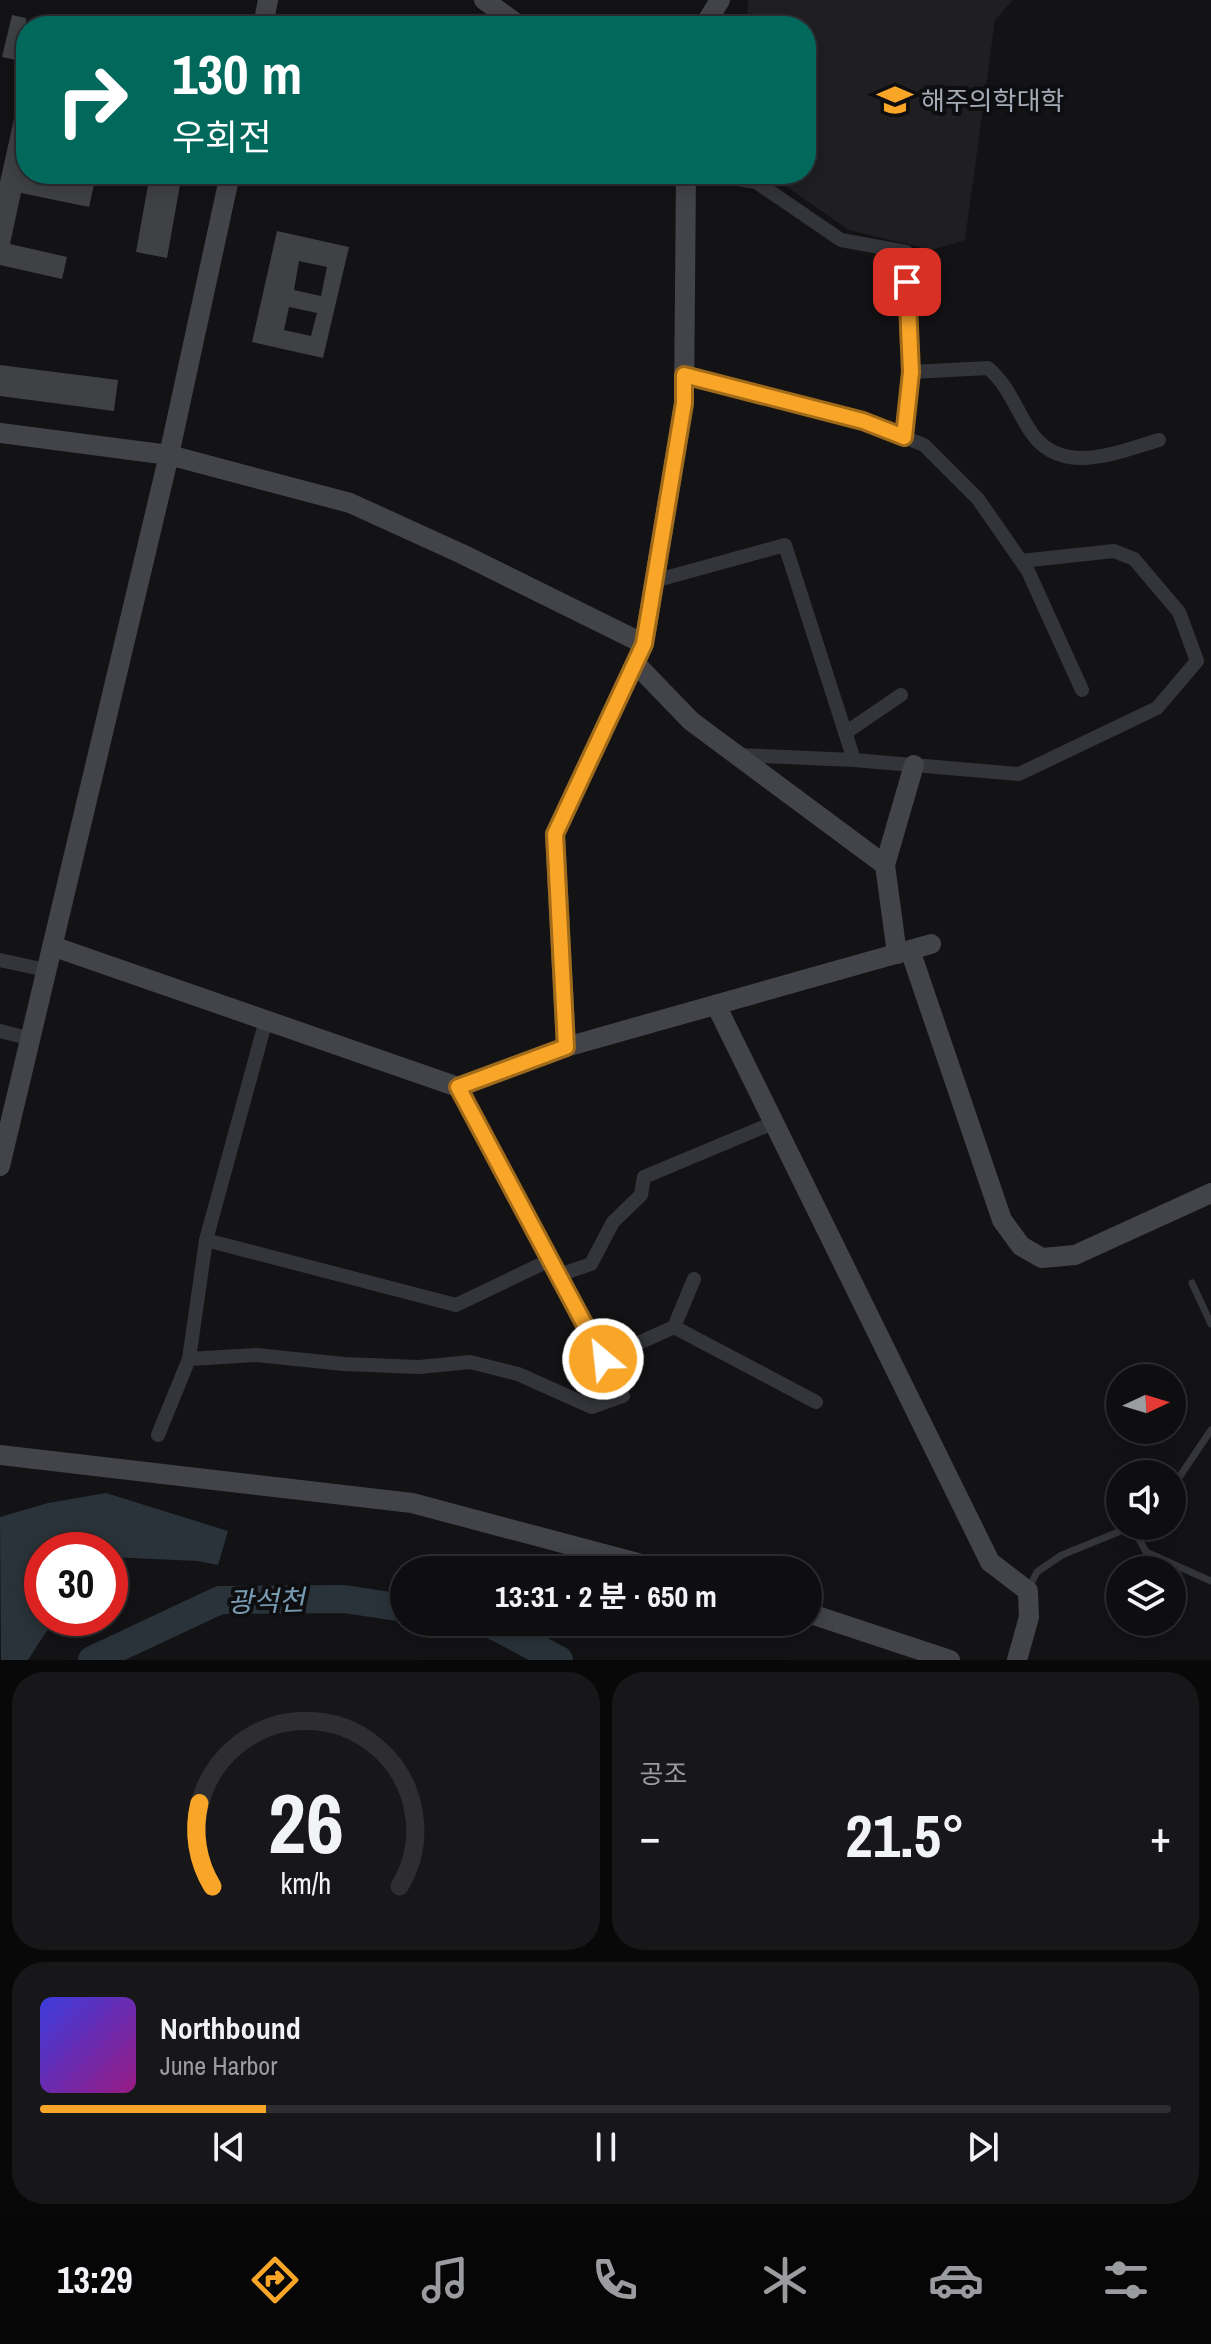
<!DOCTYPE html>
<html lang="ko">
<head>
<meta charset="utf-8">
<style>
  body { margin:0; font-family:"Archivo Narrow","Noto Sans KR",sans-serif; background:#171719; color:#f1f3f6; height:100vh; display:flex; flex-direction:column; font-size:30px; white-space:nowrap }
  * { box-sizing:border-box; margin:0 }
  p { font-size:26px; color:#9b9c9f }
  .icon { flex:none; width:44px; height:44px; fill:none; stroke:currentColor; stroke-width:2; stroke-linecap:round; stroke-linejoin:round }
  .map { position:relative; height:1660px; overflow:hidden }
  .drawer { display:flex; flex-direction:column; gap:12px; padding:12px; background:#080809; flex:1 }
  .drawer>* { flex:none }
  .guide { position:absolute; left:16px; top:16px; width:800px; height:168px; border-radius:32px; box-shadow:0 4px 20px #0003,0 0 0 2px #2e2e30; background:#00695c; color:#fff; overflow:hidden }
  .needle { width:52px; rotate:86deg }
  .controls { position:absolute; left:1106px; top:1364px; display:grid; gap:16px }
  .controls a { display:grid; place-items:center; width:80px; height:80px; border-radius:50%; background:#0e0e10; box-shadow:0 4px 20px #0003,0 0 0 2px #2e2e30; font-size:40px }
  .speed { position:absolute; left:24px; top:1532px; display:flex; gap:16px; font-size:40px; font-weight:700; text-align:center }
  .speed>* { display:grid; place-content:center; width:104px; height:104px; border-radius:50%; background:#0e0e10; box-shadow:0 4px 20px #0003,0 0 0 2px #2e2e30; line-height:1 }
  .speed .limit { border:12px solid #d22; background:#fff; color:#111 }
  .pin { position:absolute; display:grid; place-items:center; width:68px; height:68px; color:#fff; margin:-34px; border-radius:16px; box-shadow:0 4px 12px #0006 }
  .me { position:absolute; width:88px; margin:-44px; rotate:332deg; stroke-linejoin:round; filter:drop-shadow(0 0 6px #0008) }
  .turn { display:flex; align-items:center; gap:28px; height:168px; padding:0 24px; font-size:36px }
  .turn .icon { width:104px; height:104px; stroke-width:2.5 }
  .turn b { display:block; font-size:56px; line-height:68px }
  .big { font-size:60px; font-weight:700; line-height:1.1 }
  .drawer .tile { flex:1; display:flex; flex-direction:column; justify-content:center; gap:12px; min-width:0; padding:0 28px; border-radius:32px; background:#171719 }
  .drawer .dial { align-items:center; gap:0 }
  .dial svg { height:208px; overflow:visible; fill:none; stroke:#2e2e30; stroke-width:7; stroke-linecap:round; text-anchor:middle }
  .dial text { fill:#f1f3f6; stroke:none }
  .song { display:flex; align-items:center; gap:24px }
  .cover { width:96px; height:96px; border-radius:12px; background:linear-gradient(135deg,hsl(240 70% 55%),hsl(310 70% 35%)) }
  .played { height:8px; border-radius:4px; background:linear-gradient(90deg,#f8a528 20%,#2e2e30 20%) }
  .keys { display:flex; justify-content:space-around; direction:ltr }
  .heat { display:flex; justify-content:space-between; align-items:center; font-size:44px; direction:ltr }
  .drawer .tiles { flex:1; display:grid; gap:12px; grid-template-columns:1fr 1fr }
  .tile:last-child { grid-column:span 2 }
  .trip { position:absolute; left:390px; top:1556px; width:432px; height:80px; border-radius:40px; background:#0e0e10; box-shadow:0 4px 20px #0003,0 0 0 2px #2e2e30; font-weight:700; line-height:80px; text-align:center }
  .menu { display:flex; height:128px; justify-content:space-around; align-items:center; background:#060606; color:#9b9c9f }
  .menu .icon { width:56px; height:56px }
  .menu .on { color:#f8a528 }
  .menu b { font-size:36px; color:#f1f3f6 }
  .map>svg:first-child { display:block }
  .built { fill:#1f1f22 }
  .water { fill:#293339 }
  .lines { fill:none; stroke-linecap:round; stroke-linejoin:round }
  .river { stroke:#293339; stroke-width:28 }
  .building { fill:#3f4145; fill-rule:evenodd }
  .lane { stroke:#34353a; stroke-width:7 }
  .street { stroke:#34353a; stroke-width:14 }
  .secondary { stroke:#42444a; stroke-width:20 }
  .route-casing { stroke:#a16b1a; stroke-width:20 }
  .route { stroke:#f8a528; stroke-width:14 }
  .labels { text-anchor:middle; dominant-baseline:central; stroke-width:8; stroke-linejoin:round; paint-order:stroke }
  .poi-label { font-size:26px; fill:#a4abb6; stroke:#0e0e10; text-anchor:start }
  .water-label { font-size:28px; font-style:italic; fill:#799bb2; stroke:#0e0e10 }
</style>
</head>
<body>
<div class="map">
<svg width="1211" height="1660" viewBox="0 0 1211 1660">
  <rect width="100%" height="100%" fill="#131315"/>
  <path class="built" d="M748,0H1013L995,20L965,240L932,250L849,230L768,174H806V26H746Z"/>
  <path class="water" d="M106,1493L228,1531L218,1565L198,1561L110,1557V1550H42V1618H55L28,1660H1L0,1517L48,1503Z"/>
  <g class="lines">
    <path class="river" d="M487,1622L559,1660
      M92,1660L220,1600L344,1599L404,1608"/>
  </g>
  <path class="building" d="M12,15L26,18V62L2,57Z
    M21,87H26V174H67L95,180L89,207L21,193L10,244L67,257L62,279L0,265V182Z
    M150,174H182L167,258L136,252Z
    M277,231L349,247L323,358L252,342ZM299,261L327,267L321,296L294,290ZM289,307L317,313L311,336L284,330Z
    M0,365L118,380L114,411L0,396Z"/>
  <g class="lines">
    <path class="lane" d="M1192,1283L1211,1324
      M1172,1488L1211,1430
      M1142,1526L1138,1537L1146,1552L1211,1581
      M1029,1588L1037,1572L1062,1555L1133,1526"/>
    <path class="street" d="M708,174L756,182L841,240L906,252L911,372L904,437
      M911,372L988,368C1008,385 1015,407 1029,429C1059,478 1115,453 1159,440
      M684,375L863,421L924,445L978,499L1028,571L1082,690
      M654,581L785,545L854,760L738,755
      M845,733L901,695
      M854,760L1019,774L1157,708L1197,661L1179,612L1134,559L1114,551L1021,561
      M0,960L46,970
      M0,1031L32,1039
      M206,1240L456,1305L550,1260
      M559,1275L591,1264L613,1222L641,1195L644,1177L773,1123
      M674,1327L816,1402
      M189,1359L256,1355L344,1364L419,1367L470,1362L518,1374L592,1407L623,1396L458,1087
      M603,1359L674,1327L694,1279
      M158,1435L189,1359L206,1240L266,1020"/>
    <path class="secondary" d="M484,0L520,26
      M263,26L268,0
      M704,26L720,0
      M0,433L169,455L350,503L462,554L644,644
      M635,663L691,721L885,865L897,954
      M885,865L914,765
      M52,946L458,1087L566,1047L555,834L644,644L684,403L686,174
      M910,950L1002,1220L1021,1246L1042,1258L1075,1255L1211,1193
      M716,1005L990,1562L1028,1591L1029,1617L1017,1660
      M566,1047L931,944
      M0,1166L169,455L230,174
      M0,1455L412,1503L664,1570
      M808,1613L950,1660"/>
  </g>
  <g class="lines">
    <g class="route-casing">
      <path id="route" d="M603,1359L458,1087L566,1047L555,834L644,644L684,403V375L863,421L904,437L911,372L907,282"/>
    </g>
    <use href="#route" class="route"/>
  </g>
  <defs>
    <g id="university-bare" transform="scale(2.76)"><path d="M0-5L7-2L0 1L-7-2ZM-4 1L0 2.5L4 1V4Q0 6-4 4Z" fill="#f8a528" stroke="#0e0e10" stroke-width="2.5" paint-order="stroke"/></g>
  </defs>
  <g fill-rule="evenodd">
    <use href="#university-bare" x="895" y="100"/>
  </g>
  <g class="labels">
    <g class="poi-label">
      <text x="921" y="100">해주의학대학</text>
    </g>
    <g class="water-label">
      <text transform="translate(266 1601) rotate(-2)">광석천</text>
    </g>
  </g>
</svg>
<div class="controls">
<a><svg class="needle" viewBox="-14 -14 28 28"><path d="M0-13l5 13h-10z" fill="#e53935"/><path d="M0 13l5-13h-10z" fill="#9b9c9f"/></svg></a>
<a><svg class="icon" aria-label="sound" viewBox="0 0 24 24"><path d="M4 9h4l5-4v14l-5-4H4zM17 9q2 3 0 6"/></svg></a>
<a><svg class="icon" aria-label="layers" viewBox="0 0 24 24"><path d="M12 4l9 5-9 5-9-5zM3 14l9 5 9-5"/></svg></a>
</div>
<div class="speed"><div class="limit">30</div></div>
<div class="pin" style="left:907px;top:282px;background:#d93025"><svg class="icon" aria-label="arrive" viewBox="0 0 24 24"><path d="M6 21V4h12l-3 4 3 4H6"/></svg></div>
<svg class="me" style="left:603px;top:1359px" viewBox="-20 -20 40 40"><circle r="17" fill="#f8a528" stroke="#fff" stroke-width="3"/><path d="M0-11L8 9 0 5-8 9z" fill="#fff"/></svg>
<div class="trip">13:31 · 2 분 · 650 m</div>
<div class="guide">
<div class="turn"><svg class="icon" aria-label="right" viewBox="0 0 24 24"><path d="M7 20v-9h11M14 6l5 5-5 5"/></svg><div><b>130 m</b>우회전</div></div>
</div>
</div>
<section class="drawer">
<div class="tiles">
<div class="tile dial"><svg viewBox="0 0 100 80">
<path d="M14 69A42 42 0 1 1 86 69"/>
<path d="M14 69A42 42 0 0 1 9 37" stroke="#f8a528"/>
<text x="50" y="56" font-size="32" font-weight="700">26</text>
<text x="50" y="72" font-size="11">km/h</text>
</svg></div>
<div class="tile"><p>공조</p>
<div class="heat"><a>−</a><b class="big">21.5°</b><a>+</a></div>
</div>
<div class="tile">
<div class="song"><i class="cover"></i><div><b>Northbound</b><p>June Harbor</p></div></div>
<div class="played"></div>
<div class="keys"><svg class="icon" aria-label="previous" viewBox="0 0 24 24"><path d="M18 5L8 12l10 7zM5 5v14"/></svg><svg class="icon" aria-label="pause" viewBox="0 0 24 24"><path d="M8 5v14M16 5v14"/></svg><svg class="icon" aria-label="next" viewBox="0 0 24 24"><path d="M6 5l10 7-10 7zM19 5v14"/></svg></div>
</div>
</div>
</section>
<nav class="menu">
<b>13:29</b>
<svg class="icon on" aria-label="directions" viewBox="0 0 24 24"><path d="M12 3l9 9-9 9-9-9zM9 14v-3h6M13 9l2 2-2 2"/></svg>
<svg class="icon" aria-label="music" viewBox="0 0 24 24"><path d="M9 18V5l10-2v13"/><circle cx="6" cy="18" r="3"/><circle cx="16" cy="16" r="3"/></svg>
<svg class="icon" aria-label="phone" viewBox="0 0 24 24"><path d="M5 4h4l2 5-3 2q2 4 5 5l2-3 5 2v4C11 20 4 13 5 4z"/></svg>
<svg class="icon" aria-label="climate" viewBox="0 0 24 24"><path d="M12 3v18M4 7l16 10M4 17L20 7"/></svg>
<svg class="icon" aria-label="car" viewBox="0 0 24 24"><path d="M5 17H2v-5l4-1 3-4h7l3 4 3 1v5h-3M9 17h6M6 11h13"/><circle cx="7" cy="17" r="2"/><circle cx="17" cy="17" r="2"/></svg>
<svg class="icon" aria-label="filters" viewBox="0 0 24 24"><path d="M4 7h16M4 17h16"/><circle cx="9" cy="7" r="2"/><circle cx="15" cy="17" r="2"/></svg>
</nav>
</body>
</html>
